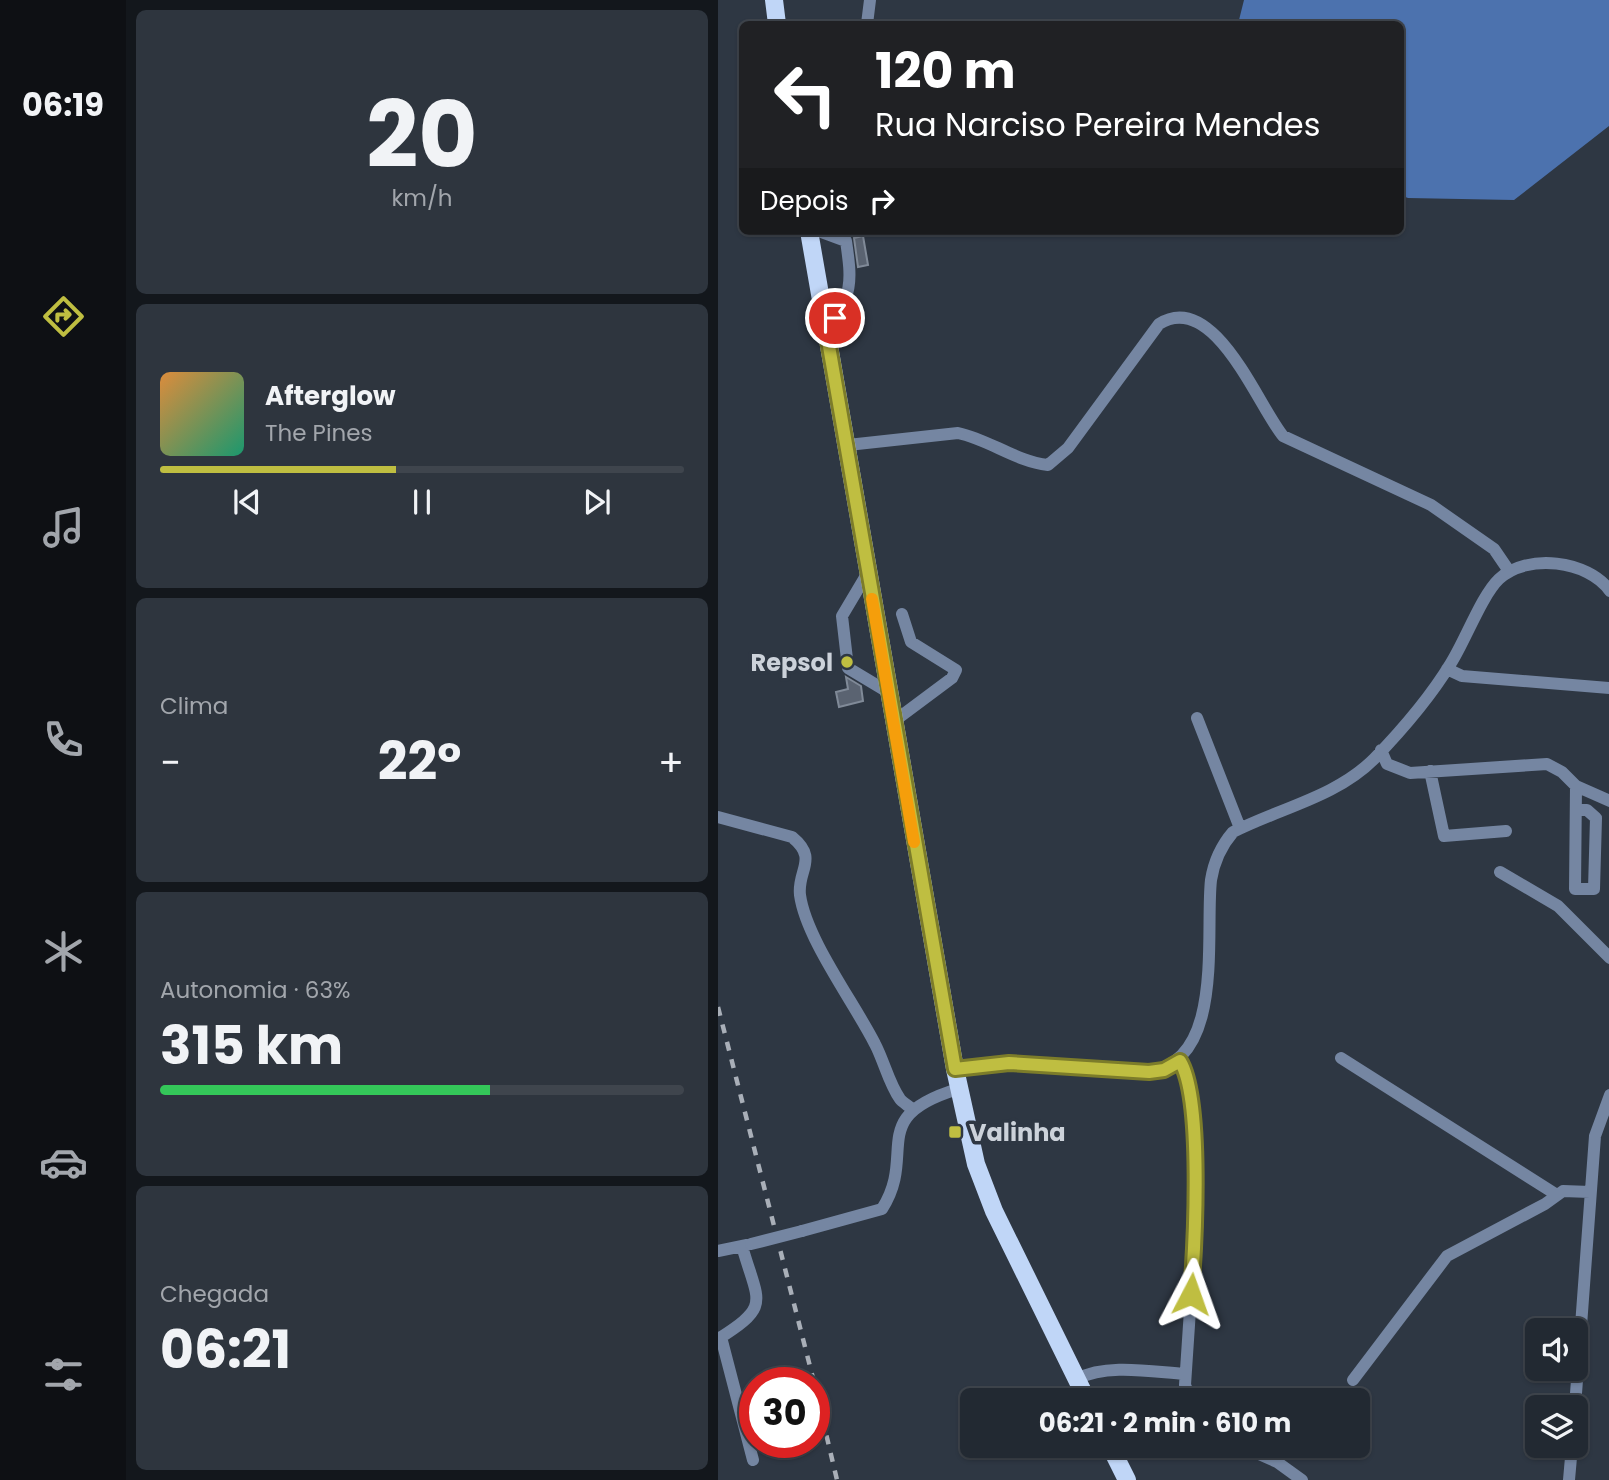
<!DOCTYPE html>
<html lang="pt">
<head>
<meta charset="utf-8">
<style>
  body { margin:0; font-family:Poppins,sans-serif; background:#2e353e; color:#f1f3f6; height:100vh; display:flex; flex-direction:column; font-size:26px; white-space:nowrap }
  * { box-sizing:border-box; margin:0 }
  p { font-size:23px; color:#a2a6ac }
  .icon { flex:none; width:38px; height:38px; fill:none; stroke:currentColor; stroke-width:2; stroke-linecap:round; stroke-linejoin:round }
  .map { position:relative; flex:1; overflow:hidden }
  .sheet { display:flex; flex-direction:column; gap:10px; padding:10px; background:#13171c; width:592px }
  .sheet>* { flex:none }
  .top-card { position:absolute; left:21px; top:21px; width:665px; height:214px; border-radius:10px; box-shadow:0 2px 5px #0004,0 0 0 2px #3f454d; background:#202124; color:#fff; overflow:hidden }
  .tools { position:absolute; left:807px; top:1318px; display:grid; gap:14px }
  .tools a { display:grid; place-items:center; width:63px; height:63px; border-radius:10px; background:#222932; box-shadow:0 2px 5px #0004,0 0 0 2px #3f454d; font-size:35px }
  .speed { position:absolute; left:21px; top:1367px; display:flex; gap:14px; font-size:35px; font-weight:700; text-align:center }
  .speed>* { display:grid; place-content:center; width:91px; height:91px; border-radius:50%; background:#222932; box-shadow:0 2px 5px #0004,0 0 0 2px #3f454d; line-height:1 }
  .speed .limit { border:10px solid #d22; background:#fff; color:#111 }
  .pin { position:absolute; display:grid; place-items:center; width:60px; height:60px; color:#fff; margin:-30px; border:4px solid #fff; border-radius:50%; box-shadow:0 2px 7px #0007 }
  .me { position:absolute; width:77px; margin:-38px; rotate:4deg; stroke-linejoin:round; filter:drop-shadow(0 0 5px #0008) }
  .turn { display:flex; align-items:center; gap:24px; height:147px; padding:0 21px; font-size:32px }
  .turn .icon { width:91px; height:91px; stroke-width:2.5 }
  .turn b { display:block; font-size:49px; line-height:60px }
  .then { display:flex; align-items:center; height:66px; padding:0 21px; background:#0003; gap:14px; font-size:26px }
  .big { font-size:52px; font-weight:700; line-height:1.1 }
  .sheet .widget { flex:1; display:flex; flex-direction:column; justify-content:center; gap:10px; min-width:0; padding:0 24px; border-radius:10px; background:#2e353e }
  .sheet .dial { align-items:center; gap:0 }
  .dial b { font-size:91px; line-height:1 }
  .song { display:flex; align-items:center; gap:21px }
  .cover { width:84px; height:84px; border-radius:10px; background:linear-gradient(135deg,hsl(30 70% 55%),hsl(160 70% 35%)) }
  .played { height:7px; border-radius:4px; background:linear-gradient(90deg,#bfbe41 45%,#3f454d 45%) }
  .keys { display:flex; justify-content:space-around; direction:ltr }
  .heat { display:flex; justify-content:space-between; align-items:center; font-size:38px; direction:ltr }
  .charge { height:10px; border-radius:5px; background:linear-gradient(90deg,#34c759 63%,#3f454d 0) }
  .trip { position:absolute; left:242px; top:1388px; width:410px; height:70px; border-radius:10px; background:#222932; box-shadow:0 2px 5px #0004,0 0 0 2px #3f454d; font-weight:700; line-height:70px; text-align:center }
  main { display:flex; flex:1; min-height:0 }
  .tab-bar { display:flex; flex-direction:column; width:126px; justify-content:space-around; align-items:center; background:#0e1014; color:#a2a6ac }
  .tab-bar .icon { width:49px; height:49px }
  .tab-bar .selected { color:#bfbe41 }
  .tab-bar b { font-size:32px; color:#f1f3f6 }
  .map>svg:first-child { display:block }
  .forest { fill:#4c72ae }
  .building { fill:#5a6371; stroke:#808a98; stroke-width:2 }
  .lines { fill:none; stroke-linecap:round; stroke-linejoin:round }
  .minor { stroke:#7586a2; stroke-width:12 }
  .major { stroke:#c0d6f7; stroke-width:18 }
  .rail { stroke:#a9afb8; stroke-width:4.5; stroke-dasharray:9 9; stroke-linecap:butt }
  .minor-bridge { stroke:#7586a2; stroke-width:12 }
  .route-casing { stroke:#7c7c2a; stroke-width:18 }
  .route { stroke:#bfbe41; stroke-width:12 }
  .slow { stroke:#f59e0b; stroke-width:12 }
  .poi-dot { fill:#bfbe41; stroke:#2e3743; stroke-width:2.5 }
  .labels { text-anchor:middle; dominant-baseline:central; stroke-width:7; stroke-linejoin:round; paint-order:stroke }
  .poi-label { font-size:24px; font-weight:bold; fill:#ccd2da; stroke:#2e3743; text-anchor:end }
</style>
</head>
<body>
<main>
<nav class="tab-bar">
<b>06:19</b>
<svg class="icon selected" aria-label="directions" viewBox="0 0 24 24"><path d="M12 3l9 9-9 9-9-9zM9 14v-3h6M13 9l2 2-2 2"/></svg>
<svg class="icon" aria-label="music" viewBox="0 0 24 24"><path d="M9 18V5l10-2v13"/><circle cx="6" cy="18" r="3"/><circle cx="16" cy="16" r="3"/></svg>
<svg class="icon" aria-label="phone" viewBox="0 0 24 24"><path d="M5 4h4l2 5-3 2q2 4 5 5l2-3 5 2v4C11 20 4 13 5 4z"/></svg>
<svg class="icon" aria-label="climate" viewBox="0 0 24 24"><path d="M12 3v18M4 7l16 10M4 17L20 7"/></svg>
<svg class="icon" aria-label="car" viewBox="0 0 24 24"><path d="M5 17H2v-5l4-1 3-4h7l3 4 3 1v5h-3M9 17h6M6 11h13"/><circle cx="7" cy="17" r="2"/><circle cx="17" cy="17" r="2"/></svg>
<svg class="icon" aria-label="filters" viewBox="0 0 24 24"><path d="M4 7h16M4 17h16"/><circle cx="9" cy="7" r="2"/><circle cx="15" cy="17" r="2"/></svg>
</nav>
<section class="sheet">
<div class="widget dial"><b>20</b><p>km/h</p></div>
<div class="widget">
<div class="song"><i class="cover"></i><div><b>Afterglow</b><p>The Pines</p></div></div>
<div class="played"></div>
<div class="keys"><svg class="icon" aria-label="previous" viewBox="0 0 24 24"><path d="M18 5L8 12l10 7zM5 5v14"/></svg><svg class="icon" aria-label="pause" viewBox="0 0 24 24"><path d="M8 5v14M16 5v14"/></svg><svg class="icon" aria-label="next" viewBox="0 0 24 24"><path d="M6 5l10 7-10 7zM19 5v14"/></svg></div>
</div>
<div class="widget"><p>Clima</p>
<div class="heat"><a>−</a><b class="big">22°</b><a>+</a></div>
</div>
<div class="widget"><p>Autonomia · 63%</p><b class="big">315 km</b><div class="charge"></div></div>
<div class="widget"><p>Chegada</p><b class="big">06:21</b></div>
</section>
<div class="map">
<svg width="892" height="1480" viewBox="0 0 892 1480">
  <rect width="100%" height="100%" fill="#2e3743"/>
  <path class="forest" d="M526,0H891V126L796,200L690,198L682,195V24H520Z"/>
  <path class="building" d="M145,236L150,265L140,267L136,238Z
    M128,677L143,686L145,701L121,707L118,692L130,689Z"/>
  <g class="lines">
    <path class="minor" d="M149,24L152,0
      M101,231L128,241C134,282 135,296 108,329
      M130,445L240,433C272,440 297,461 330,465L350,448L441,324C496,289 540,406 565,436L713,505L776,549L791,571
      M149,574L124,616L130,668L170,692
      M729,669L744,676L892,688
      M479,718L522,828
      M175,722L234,678L238,670L193,642L184,614
      M663,750L669,764L692,773L829,764L844,772L858,786L892,801
      M712,771L726,836L788,831
      M858,786L857,889H876L878,818L869,810H859
      M0,817L74,837C101,859 79,870 82,895C88,939 137,1004 157,1044C166,1061 171,1084 182,1099C184,1102 191,1106 194,1109
      M782,872L840,906L892,958
      M623,1058L839,1195
      M462,1061L472,1082L476,1164V1250L467,1385L473,1400
      M237,1069L291,1063L431,1071C507,1062 487,934 493,880C496,861 503,846 515,832C562,808 618,797 656,759C684,730 713,696 733,663C747,641 764,595 781,579C809,553 870,560 892,591
      M84,1231L164,1209C200,1153 147,1117 240,1089
      M0,1251L29,1245
      M3,1337L35,1460
      M0,1339C54,1305 40,1303 24,1246
      M359,1379C389,1363 435,1372 467,1374
      M635,1380L729,1256L827,1204L845,1191L872,1192
      M857,1407L877,1136L892,1095
      M523,1446L559,1462L584,1480
      M851,1480L854,1446"/>
    <path class="major" d="M56,0L59,24
      M91,231L237,1069L258,1164L276,1211L369,1400
      M392,1446L409,1480"/>
    <path class="rail" d="M0,1007L96,1382
      M96,1383L119,1480"/>
    <path class="minor-bridge" d="M33,1244L84,1231"/>
  </g>
  <g class="lines">
    <g class="route-casing">
      <path id="route" d="M117,318L108,329L237,1069L291,1063L431,1072L446,1070L462,1061C485,1099 477,1245 473,1294"/>
    </g>
    <use href="#route" class="route"/>
    <path class="slow" d="M154,599L196,842"/>
  </g>
  <g class="poi-dot">
    <circle cx="129" cy="662" r="7"/>
    <rect x="230" y="1125" width="14" height="14" rx="3.5"/>
  </g>
  <g class="labels">
    <g class="poi-label">
      <text x="115" y="662">Repsol</text>
      <text x="251" y="1132" text-anchor="start">Valinha</text>
    </g>
  </g>
</svg>
<div class="tools">
<a><svg class="icon" aria-label="sound" viewBox="0 0 24 24"><path d="M4 9h4l5-4v14l-5-4H4zM17 9q2 3 0 6"/></svg></a>
<a><svg class="icon" aria-label="layers" viewBox="0 0 24 24"><path d="M12 4l9 5-9 5-9-5zM3 14l9 5 9-5"/></svg></a>
</div>
<div class="speed"><div class="limit">30</div></div>
<div class="pin" style="left:117px;top:318px;background:#d93025"><svg class="icon" aria-label="arrive" viewBox="0 0 24 24"><path d="M6 21V4h12l-3 4 3 4H6"/></svg></div>
<svg class="me" style="left:473px;top:1294px" viewBox="-20 -20 40 40"><path d="M0-17L14 15 0 8-14 15z" fill="#bfbe41" stroke="#fff" stroke-width="4"/></svg>
<div class="trip">06:21 · 2 min · 610 m</div>
<div class="top-card">
<div class="turn"><svg class="icon" aria-label="left" viewBox="0 0 24 24"><path d="M17 20v-9H6M10 6l-5 5 5 5"/></svg><div><b>120 m</b>Rua Narciso Pereira Mendes</div></div>
<div class="then">Depois<svg class="icon" aria-label="right" viewBox="0 0 24 24"><path d="M7 20v-9h11M14 6l5 5-5 5"/></svg></div>
</div>
</div>
</main>
</body>
</html>
